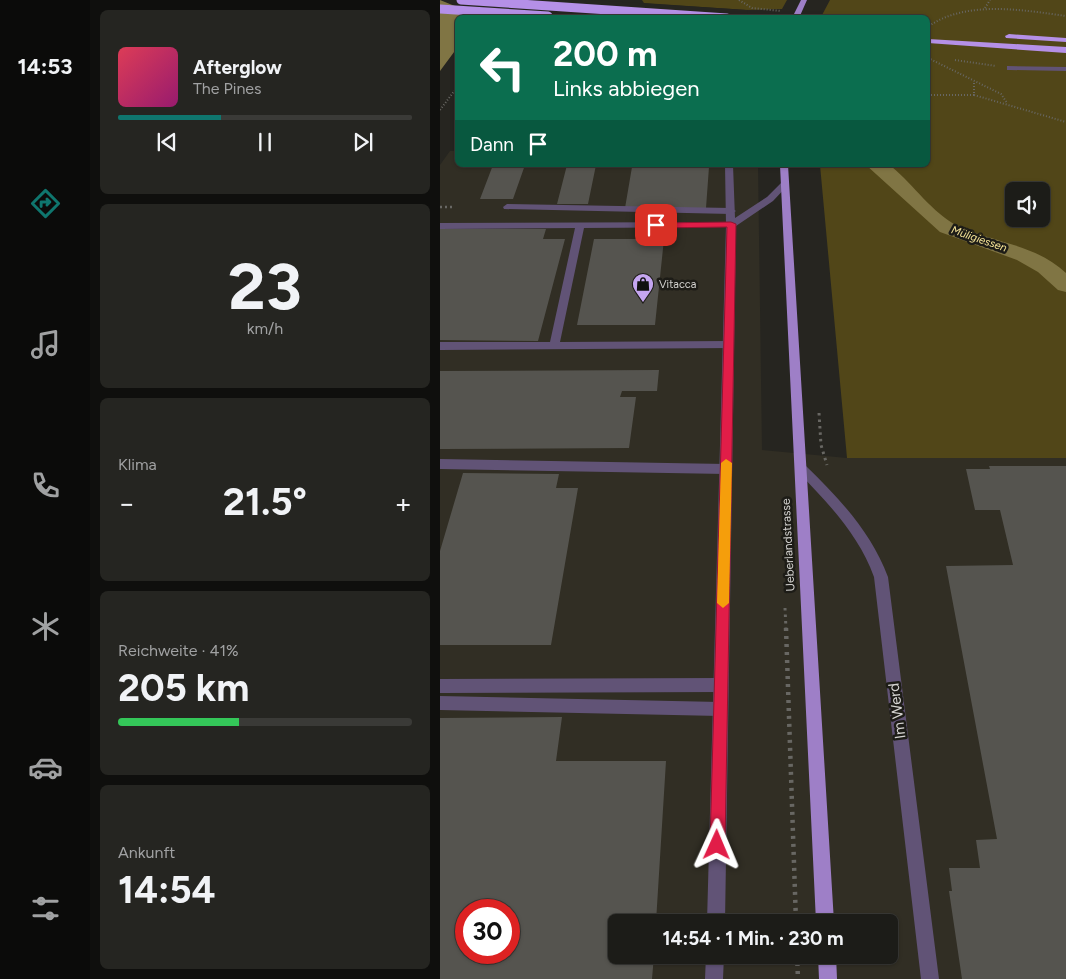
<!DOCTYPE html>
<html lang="de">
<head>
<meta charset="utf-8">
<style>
  body { margin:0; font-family:Figtree,sans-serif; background:#252521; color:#f1f3f6; height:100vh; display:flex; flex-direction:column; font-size:19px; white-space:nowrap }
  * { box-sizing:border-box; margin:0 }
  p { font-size:16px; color:#a0a1a2 }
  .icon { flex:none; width:28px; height:28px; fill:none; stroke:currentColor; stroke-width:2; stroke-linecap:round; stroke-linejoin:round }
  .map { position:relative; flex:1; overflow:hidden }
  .side { display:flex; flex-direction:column; gap:10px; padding:10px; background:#0f0f0d; width:350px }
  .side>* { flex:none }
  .top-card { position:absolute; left:15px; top:15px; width:475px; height:152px; border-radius:8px; box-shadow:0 1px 4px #0004,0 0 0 1px #3a3a37; background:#0b6e4f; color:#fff; overflow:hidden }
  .fabs { position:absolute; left:565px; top:182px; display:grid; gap:10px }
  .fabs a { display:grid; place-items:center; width:45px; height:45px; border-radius:8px; background:#1c1c18; box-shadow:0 1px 4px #0004,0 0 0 1px #3a3a37; font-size:25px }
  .speed { position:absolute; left:15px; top:899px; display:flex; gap:10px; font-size:25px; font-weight:700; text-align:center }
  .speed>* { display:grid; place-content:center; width:65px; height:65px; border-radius:50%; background:#1c1c18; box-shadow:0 1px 4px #0004,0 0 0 1px #3a3a37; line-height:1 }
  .speed .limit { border:8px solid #d22; background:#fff; color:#111 }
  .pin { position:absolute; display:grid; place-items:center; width:42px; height:42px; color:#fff; margin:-21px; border-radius:10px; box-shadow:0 2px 8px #0006 }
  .me { position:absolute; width:55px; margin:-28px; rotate:1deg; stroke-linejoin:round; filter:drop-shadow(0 0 4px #0008) }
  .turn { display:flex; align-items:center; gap:18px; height:105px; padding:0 15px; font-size:22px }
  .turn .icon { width:65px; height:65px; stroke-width:2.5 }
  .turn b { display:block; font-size:35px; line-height:42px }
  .then { display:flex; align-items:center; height:48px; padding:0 15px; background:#0003; gap:10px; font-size:19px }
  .big { font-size:38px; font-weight:700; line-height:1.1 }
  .side .card { flex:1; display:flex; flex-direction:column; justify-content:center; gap:8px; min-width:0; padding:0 18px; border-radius:8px; background:#252521 }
  .side .dial { align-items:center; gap:0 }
  .dial b { font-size:65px; line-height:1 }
  .song { display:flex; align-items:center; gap:15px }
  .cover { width:60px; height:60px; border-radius:8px; background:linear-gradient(135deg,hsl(350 70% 55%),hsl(320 70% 35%)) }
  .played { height:5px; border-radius:2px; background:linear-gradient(90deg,#0f766e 35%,#3a3a37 35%) }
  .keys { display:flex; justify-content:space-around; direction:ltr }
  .heat { display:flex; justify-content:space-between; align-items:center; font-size:28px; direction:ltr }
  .charge { height:8px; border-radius:4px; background:linear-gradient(90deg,#34c759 41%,#3a3a37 0) }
  .trip { position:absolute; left:168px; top:914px; width:290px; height:50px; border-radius:8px; background:#1c1c18; box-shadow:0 1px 4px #0004,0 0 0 1px #3a3a37; font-weight:700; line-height:50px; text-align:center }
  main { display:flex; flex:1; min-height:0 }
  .tab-bar { display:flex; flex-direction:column; width:90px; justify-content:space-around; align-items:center; background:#0b0b0a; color:#a0a1a2 }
  .tab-bar .icon { width:35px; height:35px }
  .tab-bar .on { color:#0f766e }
  .tab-bar b { font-size:22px; color:#f1f3f6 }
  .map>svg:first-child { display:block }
  .built { fill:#312e24; fill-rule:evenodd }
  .green { fill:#514618; fill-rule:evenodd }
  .water { fill:#807544 }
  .pier { fill:#262520 }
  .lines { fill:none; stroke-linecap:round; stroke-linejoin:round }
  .canal { fill:#807544; fill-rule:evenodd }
  .building { fill:#55544f; fill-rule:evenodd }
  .path-far3 { stroke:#686763; stroke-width:2; stroke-dasharray:1 2; stroke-linecap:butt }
  .path-far2 { stroke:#686763; stroke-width:2.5; stroke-dasharray:2 3; stroke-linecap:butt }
  .path-far1 { stroke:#686763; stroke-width:3; stroke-dasharray:2.5 4; stroke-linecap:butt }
  .path { stroke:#686763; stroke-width:4.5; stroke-dasharray:3 5; stroke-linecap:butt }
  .service { fill:#615376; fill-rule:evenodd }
  .minor { fill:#615376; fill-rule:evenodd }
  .primary { fill:#9e7fc7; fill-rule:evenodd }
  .motorway { fill:#b590e7; fill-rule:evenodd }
  .motorway-bridge { stroke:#b590e7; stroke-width:9 }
  .route { fill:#e11d48; stroke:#92132f }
  .slow { fill:#f59e0b }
  .labels { text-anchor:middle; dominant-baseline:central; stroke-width:5; stroke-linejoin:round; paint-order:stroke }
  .far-water-label { font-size:11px; font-style:italic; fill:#f6e497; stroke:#1d1c17 }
  .far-poi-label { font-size:11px; fill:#d4d3d0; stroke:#1d1c17; text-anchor:start }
  .street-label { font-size:12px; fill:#d4d3d0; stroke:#1d1c17 }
  .near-street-label { font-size:15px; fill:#d4d3d0; stroke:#1d1c17 }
</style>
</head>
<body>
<main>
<nav class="tab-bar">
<b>14:53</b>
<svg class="icon on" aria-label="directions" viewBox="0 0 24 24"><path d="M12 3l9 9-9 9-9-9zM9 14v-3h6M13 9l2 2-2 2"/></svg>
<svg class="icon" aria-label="music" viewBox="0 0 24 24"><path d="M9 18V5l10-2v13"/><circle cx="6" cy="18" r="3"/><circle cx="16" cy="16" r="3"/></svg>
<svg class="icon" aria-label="phone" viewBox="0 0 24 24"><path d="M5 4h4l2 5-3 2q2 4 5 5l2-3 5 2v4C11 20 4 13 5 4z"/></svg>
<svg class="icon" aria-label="climate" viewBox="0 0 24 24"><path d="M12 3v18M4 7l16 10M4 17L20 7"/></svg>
<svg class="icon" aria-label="car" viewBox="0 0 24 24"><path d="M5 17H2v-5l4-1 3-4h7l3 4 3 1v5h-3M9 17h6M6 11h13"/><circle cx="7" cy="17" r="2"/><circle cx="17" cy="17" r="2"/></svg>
<svg class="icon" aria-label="filters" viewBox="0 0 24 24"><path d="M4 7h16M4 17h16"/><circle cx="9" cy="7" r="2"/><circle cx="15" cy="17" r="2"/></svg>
</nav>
<section class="side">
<div class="card">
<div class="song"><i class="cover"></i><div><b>Afterglow</b><p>The Pines</p></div></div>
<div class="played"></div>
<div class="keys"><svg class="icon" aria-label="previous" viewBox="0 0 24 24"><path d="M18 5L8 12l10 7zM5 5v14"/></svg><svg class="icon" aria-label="pause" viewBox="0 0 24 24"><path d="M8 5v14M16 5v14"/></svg><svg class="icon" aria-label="next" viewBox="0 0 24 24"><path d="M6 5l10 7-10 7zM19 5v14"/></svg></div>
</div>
<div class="card dial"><b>23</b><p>km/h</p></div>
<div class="card"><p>Klima</p>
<div class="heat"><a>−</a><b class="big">21.5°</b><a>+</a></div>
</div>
<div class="card"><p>Reichweite · 41%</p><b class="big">205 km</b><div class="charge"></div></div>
<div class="card"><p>Ankunft</p><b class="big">14:54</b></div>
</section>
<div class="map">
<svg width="626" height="979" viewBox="0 0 626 979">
  <rect width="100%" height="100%" fill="#262520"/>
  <path class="built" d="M10,151H17L18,165H318L322,450L407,458H626V979H0V165ZM26,910H69V952H26ZM176,922H449V955H176Z"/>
  <path class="green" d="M202,0H347L342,9L306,10L204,3Z
    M390,0H626V458H407L380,165H488V18L381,17ZM574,191H601V219H574Z"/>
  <path class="water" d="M0,0L42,17L18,18L17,48L0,71Z"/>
  <path class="pier" d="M85,0H126L124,7L142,8L146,0H151L308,10L306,18H72Z"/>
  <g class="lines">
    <path class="canal" d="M426,165H448L452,167C474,185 492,213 518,226C554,243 595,244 626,273V292L618,290L598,272L577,260L500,232Z"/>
  </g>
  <path class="building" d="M53,165H85L73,199H40Z
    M127,165H156L148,204H117Z
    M206,165L269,167L266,208H185L192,167H206Z
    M0,229H106L103,239H125L98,341L0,340Z
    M154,239H224L215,325H137Z
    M219,370L217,391H182L180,397H196L189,448L0,449V371Z
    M549,466H626V979H522L509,891H512L509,868H540L536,840L557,839L506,566L573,565L560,510H535L526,469H550Z
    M23,473L119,474L116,488H138L111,645H0V551Z
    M122,717L116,761H226L216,922H176V955H214L212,979H0V718ZM26,910H69V952H26Z"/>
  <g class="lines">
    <path class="path-far3" d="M299,0L312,8L341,11
      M545,8L550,0
      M489,26C527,0 583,10 626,16
      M488,58L561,94L567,103
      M515,60L556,66
      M488,95H534V81
      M534,95L626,122
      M0,110L18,86"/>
    <path class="path-far2" d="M0,207H12"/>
    <path class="path-far1" d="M379,413L381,445L387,465
      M345,608L346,629"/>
    <path class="path" d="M346,628L356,922
      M357,955L358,979"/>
    <path class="service" d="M567,66L626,67V71L570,70H567Z
      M67,204L291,208L296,211L291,214L64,209L63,207Z
      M291,222L296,225L294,227L144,228L120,342L289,341L293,342L294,345L293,348L0,350V342H110L135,228L0,229V223Z
      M0,459L286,464L292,469L286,474L0,469Z
      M281,678L286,680L288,685L286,690L281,692L0,693V679Z
      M0,696L280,702L285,704L288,709L285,714L280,716L0,710Z"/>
    <path class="minor" d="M285,165H293L295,218L327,197L342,182L349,184L333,201L296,226L285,922H267L286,225Z
      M362,464L366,466C400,499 431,532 448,577L499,979H481L434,577C419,535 388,503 358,472L356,469L358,466Z
      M266,955H284L283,979H265Z"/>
    <path class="primary" d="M361,0H367L359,18H352Z
      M340,165H348L394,922H376Z
      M378,955H396L397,979H379Z"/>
    <path class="motorway" d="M569,34L626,38V42L566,38L565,36Z
      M488,39L626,47V53L488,43Z"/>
    <path class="motorway-bridge" d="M21,0L287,18
      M0,9L108,16"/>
  </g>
  <path class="route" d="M291,222L296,224L285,845L283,850L277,852L272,850L270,845L287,227L216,228L212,225L216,223Z"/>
  <path class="slow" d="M286,459L292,463L289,603L283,608L277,603L281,463Z"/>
  <defs>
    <g id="shop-pin" transform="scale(1.125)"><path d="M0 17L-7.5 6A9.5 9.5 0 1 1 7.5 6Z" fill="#c5a6f1" stroke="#1d1c17"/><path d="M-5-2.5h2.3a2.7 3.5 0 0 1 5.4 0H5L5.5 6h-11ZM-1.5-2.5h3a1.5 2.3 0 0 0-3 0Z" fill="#111"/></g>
  </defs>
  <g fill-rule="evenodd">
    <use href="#shop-pin" x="203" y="284"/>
  </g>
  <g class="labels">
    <g class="far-water-label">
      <text transform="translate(539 239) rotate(19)">Müligiessen</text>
    </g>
    <g class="far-poi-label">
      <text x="219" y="284">Vitacca</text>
    </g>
    <g class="street-label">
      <text transform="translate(348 545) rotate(-93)">Ueberlandstrasse</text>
    </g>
    <g class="near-street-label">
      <text transform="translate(457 711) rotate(-97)">Im Werd</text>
    </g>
  </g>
</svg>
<div class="fabs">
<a><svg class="icon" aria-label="sound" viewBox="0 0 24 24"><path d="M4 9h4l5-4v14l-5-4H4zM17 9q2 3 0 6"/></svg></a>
</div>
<div class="speed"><div class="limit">30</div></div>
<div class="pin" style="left:216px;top:225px;background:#d93025"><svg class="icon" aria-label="arrive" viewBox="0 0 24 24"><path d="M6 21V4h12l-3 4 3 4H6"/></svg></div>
<svg class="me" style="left:277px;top:845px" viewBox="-20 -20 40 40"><path d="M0-17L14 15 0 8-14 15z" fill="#e11d48" stroke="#fff" stroke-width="4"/></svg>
<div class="trip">14:54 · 1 Min. · 230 m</div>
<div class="top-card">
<div class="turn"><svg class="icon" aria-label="left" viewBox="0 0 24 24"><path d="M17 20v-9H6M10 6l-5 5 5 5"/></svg><div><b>200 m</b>Links abbiegen</div></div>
<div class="then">Dann<svg class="icon" aria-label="arrive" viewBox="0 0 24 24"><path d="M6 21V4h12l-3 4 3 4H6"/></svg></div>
</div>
</div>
</main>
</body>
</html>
